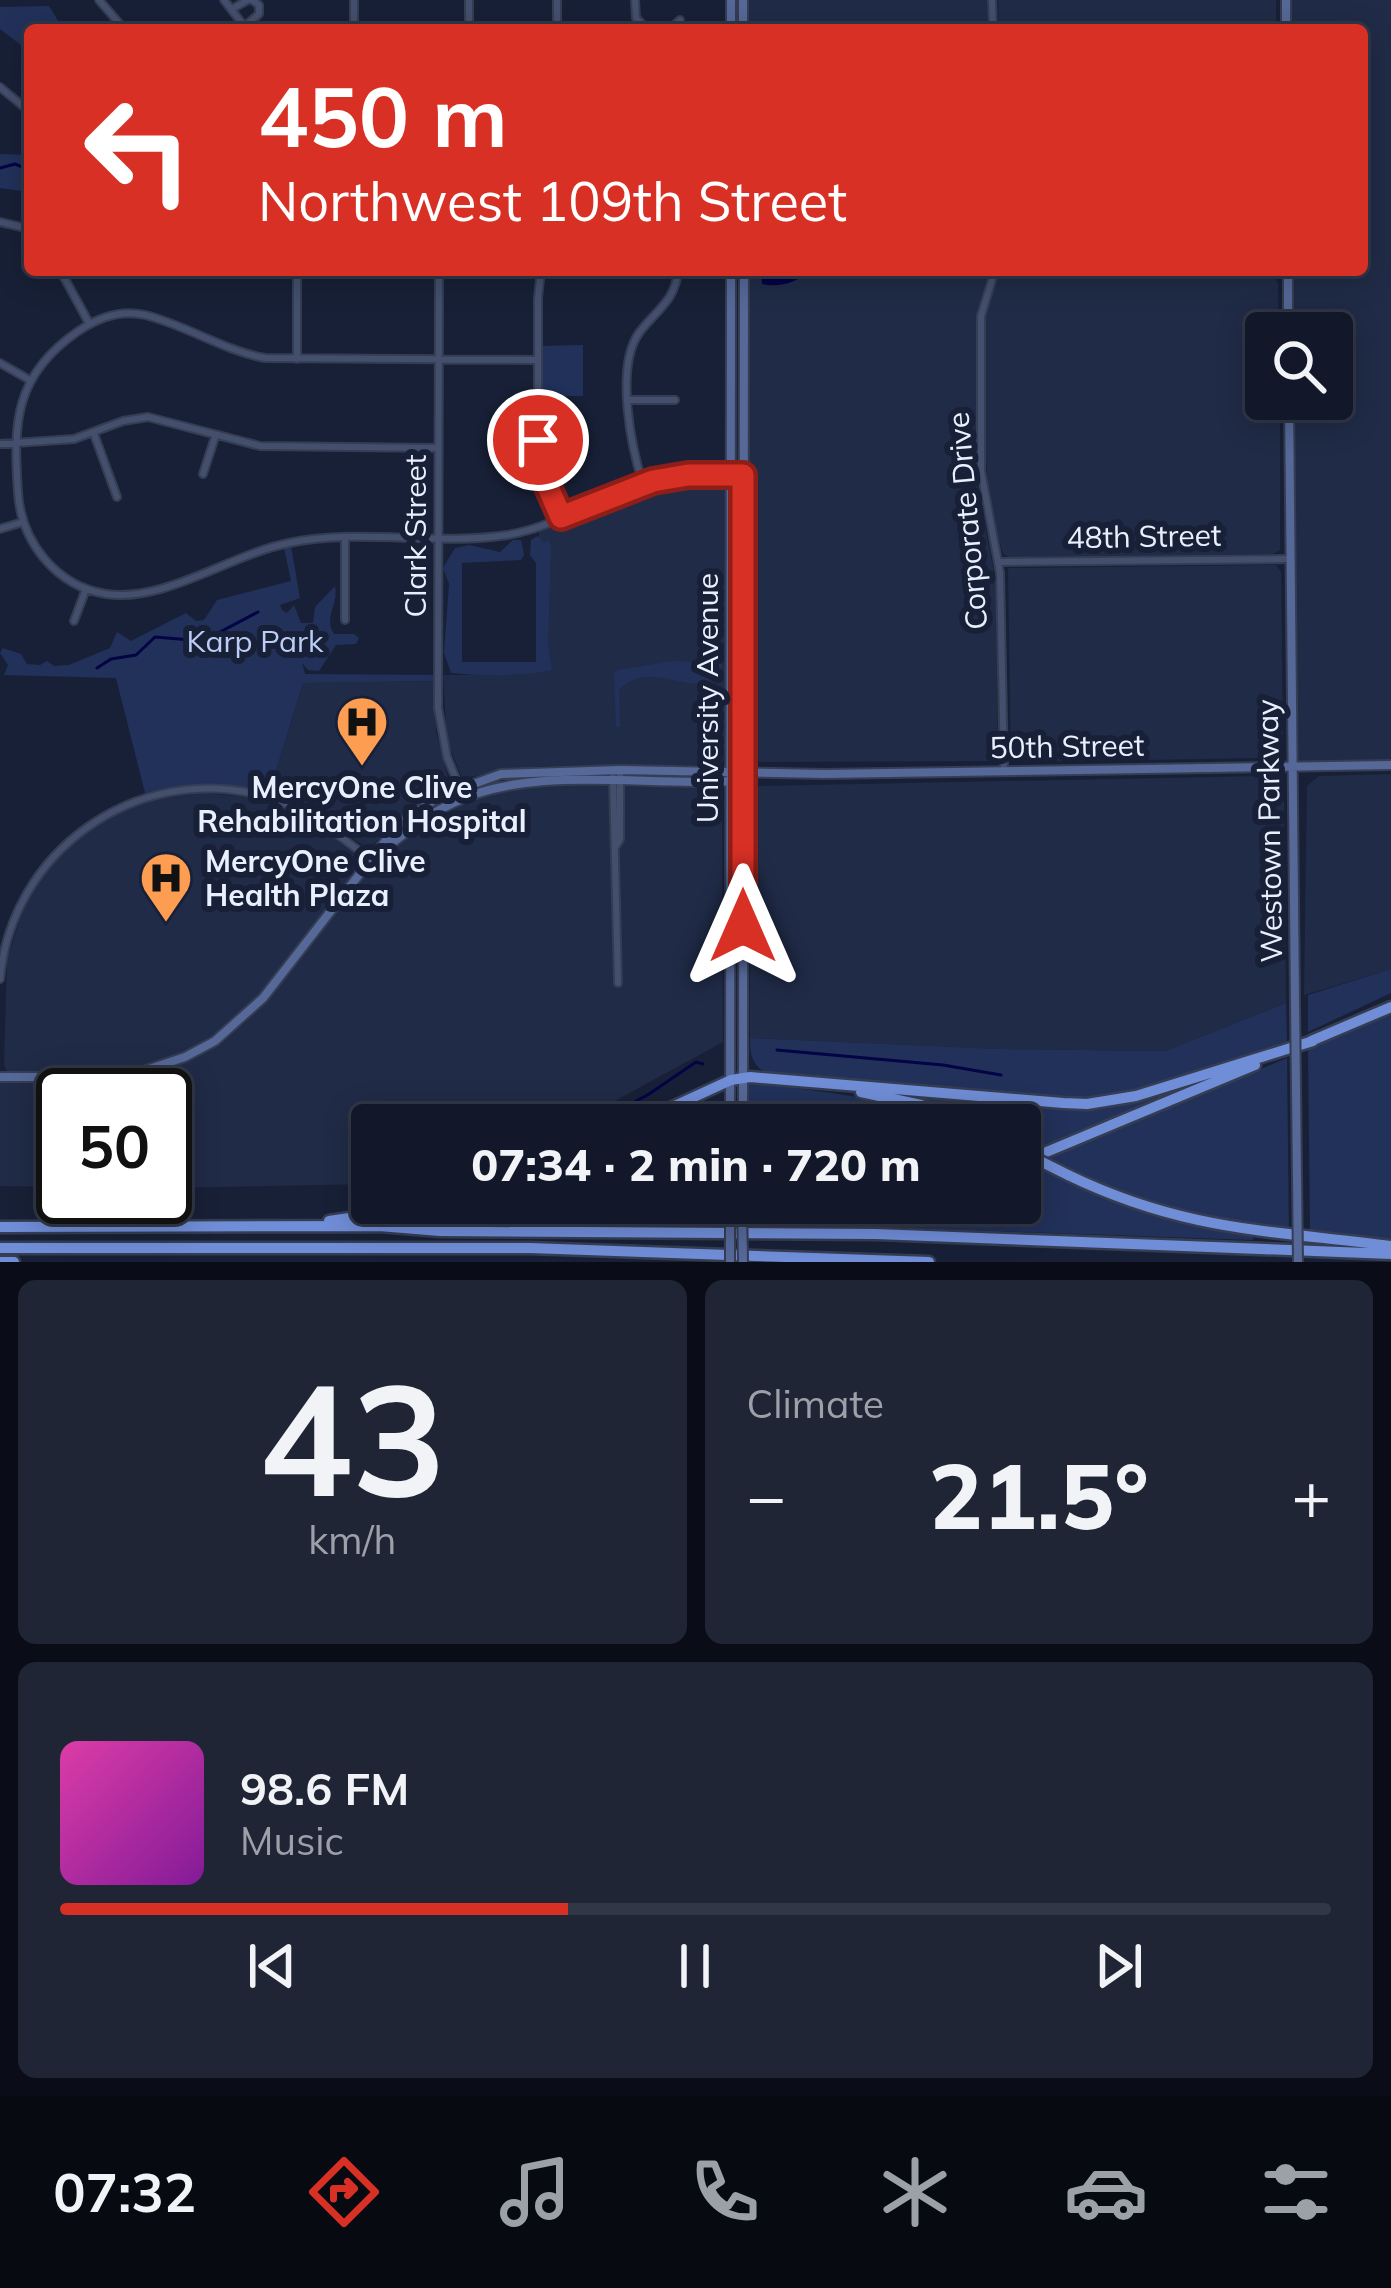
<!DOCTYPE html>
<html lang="en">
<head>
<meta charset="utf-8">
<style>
  body { margin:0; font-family:Mulish,sans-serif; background:#1f2535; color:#f1f3f6; height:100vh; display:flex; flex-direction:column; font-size:45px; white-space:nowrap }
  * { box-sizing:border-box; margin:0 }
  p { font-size:39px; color:#9ca0a8 }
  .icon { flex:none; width:66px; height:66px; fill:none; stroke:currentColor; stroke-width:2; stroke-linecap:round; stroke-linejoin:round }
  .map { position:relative; height:1262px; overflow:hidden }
  .panel { display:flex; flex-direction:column; gap:18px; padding:18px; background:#0a0d17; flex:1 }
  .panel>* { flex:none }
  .guide { position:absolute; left:24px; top:24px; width:1344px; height:252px; border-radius:12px; box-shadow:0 6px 30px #0003,0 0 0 3px #313746; background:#d93025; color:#fff; overflow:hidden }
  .tools { position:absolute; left:1245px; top:312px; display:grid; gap:24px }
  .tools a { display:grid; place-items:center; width:108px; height:108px; border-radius:12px; background:#121829; box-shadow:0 6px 30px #0003,0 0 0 3px #313746; font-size:60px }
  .speed { position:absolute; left:36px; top:1068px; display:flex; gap:24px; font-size:60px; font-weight:700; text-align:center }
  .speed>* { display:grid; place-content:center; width:156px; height:156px; border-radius:50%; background:#121829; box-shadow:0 6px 30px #0003,0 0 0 3px #313746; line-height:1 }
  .speed .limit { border:6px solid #111; border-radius:18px; background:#fff; color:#111 }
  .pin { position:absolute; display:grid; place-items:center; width:102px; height:102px; color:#fff; margin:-51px; border:6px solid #fff; border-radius:50%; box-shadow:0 3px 12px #0007 }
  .me { position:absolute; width:132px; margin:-66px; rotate:0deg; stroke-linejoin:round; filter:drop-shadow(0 0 9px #0008) }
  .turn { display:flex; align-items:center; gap:42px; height:252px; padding:0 36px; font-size:54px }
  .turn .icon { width:156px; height:156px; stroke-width:2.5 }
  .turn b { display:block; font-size:84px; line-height:102px }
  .big { font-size:90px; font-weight:800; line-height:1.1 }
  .panel .card { flex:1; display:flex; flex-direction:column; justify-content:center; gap:18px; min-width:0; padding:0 42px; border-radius:18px; background:#1f2535 }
  .panel .dial { align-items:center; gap:0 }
  .dial b { font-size:156px; line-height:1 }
  .song { display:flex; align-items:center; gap:36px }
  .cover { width:144px; height:144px; border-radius:18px; background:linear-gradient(135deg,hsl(320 70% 55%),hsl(290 70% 35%)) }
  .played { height:12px; border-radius:6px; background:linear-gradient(90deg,#d93025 40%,#313746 40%) }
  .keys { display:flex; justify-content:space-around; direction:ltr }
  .heat { display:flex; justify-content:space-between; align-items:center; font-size:66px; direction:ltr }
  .panel .tiles { flex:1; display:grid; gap:18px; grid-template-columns:1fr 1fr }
  .card:last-child { grid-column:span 2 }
  .trip { position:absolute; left:351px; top:1104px; width:690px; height:120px; border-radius:12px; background:#121829; box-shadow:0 6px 30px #0003,0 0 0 3px #313746; font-weight:800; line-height:120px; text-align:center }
  .dock { display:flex; height:192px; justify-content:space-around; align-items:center; background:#070a10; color:#9ca0a8 }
  .dock .icon { width:84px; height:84px }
  .dock .current { color:#d93025 }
  .dock b { font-size:54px; color:#f1f3f6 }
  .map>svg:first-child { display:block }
  .built { fill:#202b47 }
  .green { fill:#22315a }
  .water { fill:#030446 }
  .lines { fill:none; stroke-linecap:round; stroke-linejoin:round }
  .stream { stroke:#030446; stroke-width:3 }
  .street-casing { stroke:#353d53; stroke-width:10 }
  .secondary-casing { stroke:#353d53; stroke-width:12 }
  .highway-casing { stroke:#353d53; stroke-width:15 }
  .street { stroke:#434f6d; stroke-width:6 }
  .secondary { stroke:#556898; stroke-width:8 }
  .highway { stroke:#708dd7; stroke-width:10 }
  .secondary-bridge-casing { stroke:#353d53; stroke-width:12; stroke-linecap:butt }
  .highway-bridge-casing { stroke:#353d53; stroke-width:15; stroke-linecap:butt }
  .secondary-bridge { stroke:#556898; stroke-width:8 }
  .highway-bridge { stroke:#708dd7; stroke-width:10 }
  .route-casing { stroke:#8d1f18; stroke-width:30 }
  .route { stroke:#d93025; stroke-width:21 }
  .labels { text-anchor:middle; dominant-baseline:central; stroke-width:12; stroke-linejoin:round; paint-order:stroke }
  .street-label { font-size:30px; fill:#e8effe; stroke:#182037 }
  .park-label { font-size:30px; fill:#bccdf5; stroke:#182037 }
  .poi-label { font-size:30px; font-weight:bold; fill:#e8effe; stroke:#182037 }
</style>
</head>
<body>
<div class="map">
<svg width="1391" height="1262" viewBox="0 0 1391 1262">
  <rect width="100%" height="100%" fill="#182037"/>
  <path class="built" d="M747,0H987L988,30H747Z
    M998,0H1276V30H999Z
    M1286,0H1391V765L1292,766L1289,399H1332V333H1288V270H1362V30H1286Z
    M747,270H989L976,319V464L979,497L996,582L998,752L992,761L760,762L748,753Z
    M1000,270H1129L1170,277L1275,278L1278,283L1279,333H1266V399H1280V550L1273,554L1009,557L1003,554L989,504L986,458L985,318Z
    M714,480L727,489V744L723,761L712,765L540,766L462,778L447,740L443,675H520L538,665L539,531L655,485Z
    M1276,565L1281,572L1283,743L1277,754L1261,758L1019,762L1011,757L1008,568Z
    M434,681L436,732L450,785L395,822L369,849L310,810L269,793L303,683Z
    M1391,774V969L1304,995L1307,786L1319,776Z
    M1262,776L1278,781L1284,797L1286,1003L1165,1051L998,1049L750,1038V799L759,786Z
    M603,786L709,788L722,796L723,1042L571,1125H372V1184L165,1188V1095H63V1187L0,1186V1082L119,1080L183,1063L245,1023L375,864L424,822L495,792L539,786Z
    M204,793L246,797L279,806L323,830L360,859V867L253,1002L226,1026L196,1046L159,1062L110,1071H7L4,1065L7,960L22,912L44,874L72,844L111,816L155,799Z"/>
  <path class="green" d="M49,6L64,30H30V52L0,29V7Z
    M0,154L29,155L30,192L0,188Z
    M583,345V396H541V346Z
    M538,536L544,543L549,540L551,546L548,642L552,670C521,677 484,676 451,673L444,653L449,584L443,568L455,548L469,545L500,552L513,540H521L524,555L521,560L462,563V662H536V563L530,555L531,540Z
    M291,546L300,598L280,605L282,610L287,613L294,605L301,623H313L315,607L335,586C339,605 323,617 334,634H354L359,638L356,644L336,645L319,671L308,670L302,663L305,674L434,675V681L303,683L269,793C228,781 186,782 145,793L116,678L4,675L8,665L0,653L3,648L21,654L27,664L40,665L47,661L54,666L69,665L110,648L117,632L131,641L186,613L196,621L204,620L217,600L291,581L284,548Z
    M716,629L723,633L721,674L703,684C672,684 645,664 619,690L620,727H616L614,674L617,670L673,661L715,663Z
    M1391,969V993L1308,1032V995Z
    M1286,1003L1287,1041C1213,1066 1138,1102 1059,1099L764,1072C751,1062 750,1053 750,1038L998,1049L1165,1051Z
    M1391,1014V1242L1310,1234L1308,1049Z
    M1287,1058L1289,1232L1135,1202L1047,1159Z
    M764,1084C830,1093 893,1098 954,1125H747V1085Z
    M905,1095C988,1102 1072,1118 1154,1096L1155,1099L1030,1151L1020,1146V1125H977Z
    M1035,1163L1181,1221L1254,1234L1253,1240L825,1225L824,1222L924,1203H1020V1169Z
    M751,1203H861L752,1214Z"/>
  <path class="water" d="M761,270H808C799,283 777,288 762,284Z"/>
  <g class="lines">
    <path class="stream" d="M0,168L15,164L30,170
      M97,668L111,659L136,655L155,637L203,641L258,612
      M777,1050L943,1065L1001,1075
      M593,1125L649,1094L696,1062L703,1064"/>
    <g class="street-casing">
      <path id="street" d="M99,0L125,30
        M224,0L244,26
        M354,0V30
        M469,0V30
        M557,0V30
        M635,0L636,18L644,26L672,27L680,20
        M992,0L993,30
        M232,9L248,0
        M244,27L259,14V5L252,0
        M0,87L30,112
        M0,222L30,229
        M60,270L89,323
        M297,270V359
        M439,270L438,708L447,757L464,798
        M541,270L538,298V453L561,517
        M995,270L981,316V471L1000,573L1004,771
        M1150,270L1288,272
        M538,360L265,358C222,350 186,325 145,315C119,309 97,318 77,332C15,375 13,422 18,492C21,542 56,586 106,594C165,603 231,554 289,543C361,528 435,546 507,535C558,527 603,494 652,481C682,473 713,475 743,475
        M0,363L28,379
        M629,400H675
        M94,434L117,497
        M0,444L74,439L123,421L148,417L260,446L438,448
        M203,474L215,437
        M643,484C631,447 615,367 639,333C655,311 676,301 678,270
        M0,529L23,522
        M345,537V620
        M1000,562L1290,559
        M74,621L86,589
        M613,777L618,983
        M616,846L620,839V770
        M0,979C11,852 135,763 260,795C303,806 336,833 371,860"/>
    </g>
    <g class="secondary-casing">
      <path id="secondary" d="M743,0V30
        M1286,0V30
        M731,30V0
        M1288,270V333
        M1289,399L1295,1003
        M376,856C401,836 425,816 453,803C533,764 645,787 732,781
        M0,1077H95L143,1071L185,1057L215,1041L263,998L397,826L438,797L501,774L620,770L824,774L1391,765
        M730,1125L731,270
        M743,1125L744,270"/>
    </g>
    <g class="highway-casing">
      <path id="highway" d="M1311,1041L1391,1007
        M861,1092L921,1105L966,1125
        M633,1125L731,1080L750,1077L1063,1103L1087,1104L1136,1096L1313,1041
        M1020,1163L1255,1065
        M1068,1175C1184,1231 1268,1230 1391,1246
        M329,1221L450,1203
        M445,1223L782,1219L846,1213L896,1203
        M379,1226L440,1231L876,1234L1391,1254
        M0,1227L384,1226
        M0,1248H530L929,1262
        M0,1262H14"/>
    </g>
    <use href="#street" class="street"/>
    <use href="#secondary" class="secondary"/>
    <use href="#highway" class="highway"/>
    <g class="secondary-bridge-casing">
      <path id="secondary-bridge" d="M1295,1003L1298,1262
        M742,1206L743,1262
        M730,1262V1206"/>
    </g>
    <g class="highway-bridge-casing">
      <path id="highway-bridge" d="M1020,1151L1068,1175"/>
    </g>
    <use href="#secondary-bridge" class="secondary-bridge"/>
    <use href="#highway-bridge" class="highway-bridge"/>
  </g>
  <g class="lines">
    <g class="route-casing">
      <path id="route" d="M538,440L542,473L561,517L653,481L688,475H743V926"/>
    </g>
    <use href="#route" class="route"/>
  </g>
  <defs>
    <g id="hospital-pin" transform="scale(2.7)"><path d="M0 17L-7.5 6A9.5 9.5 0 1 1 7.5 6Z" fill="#fc9d52" stroke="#182037"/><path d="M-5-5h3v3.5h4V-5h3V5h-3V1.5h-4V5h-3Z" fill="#111"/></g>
  </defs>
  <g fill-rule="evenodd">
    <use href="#hospital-pin" x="362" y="722"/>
    <use href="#hospital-pin" x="166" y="878"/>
  </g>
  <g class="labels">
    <g class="street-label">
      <text transform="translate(967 521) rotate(-95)">Corporate Drive</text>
      <text transform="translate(415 536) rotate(-90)">Clark Street</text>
      <text transform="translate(1144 536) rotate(-1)">48th Street</text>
      <text transform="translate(707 698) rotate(-90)">University Avenue</text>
      <text transform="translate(1067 746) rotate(-1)">50th Street</text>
      <text transform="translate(1269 831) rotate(-91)">Westown Parkway</text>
    </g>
    <g class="park-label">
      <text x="255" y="641">Karp Park</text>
    </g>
    <g class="poi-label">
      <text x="362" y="787">MercyOne Clive<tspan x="362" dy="34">Rehabilitation Hospital</tspan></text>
      <text x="205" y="861" text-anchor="start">MercyOne Clive<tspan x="205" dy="34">Health Plaza</tspan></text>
    </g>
  </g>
</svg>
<div class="tools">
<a><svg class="icon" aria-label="search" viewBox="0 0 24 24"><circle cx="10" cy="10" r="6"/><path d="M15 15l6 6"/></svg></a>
</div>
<div class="speed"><div class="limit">50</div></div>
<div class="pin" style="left:538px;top:440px;background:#d93025"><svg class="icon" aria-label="arrive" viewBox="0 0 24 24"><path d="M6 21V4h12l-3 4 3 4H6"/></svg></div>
<svg class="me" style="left:743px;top:926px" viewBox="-20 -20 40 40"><path d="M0-17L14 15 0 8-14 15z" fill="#d93025" stroke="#fff" stroke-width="4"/></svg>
<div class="trip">07:34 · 2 min · 720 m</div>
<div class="guide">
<div class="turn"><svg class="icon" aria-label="left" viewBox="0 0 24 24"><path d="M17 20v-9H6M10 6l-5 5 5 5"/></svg><div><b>450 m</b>Northwest 109th Street</div></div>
</div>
</div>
<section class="panel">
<div class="tiles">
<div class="card dial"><b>43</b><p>km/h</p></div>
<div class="card"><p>Climate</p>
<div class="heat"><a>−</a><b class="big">21.5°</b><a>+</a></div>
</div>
<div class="card">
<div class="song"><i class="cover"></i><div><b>98.6 FM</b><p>Music</p></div></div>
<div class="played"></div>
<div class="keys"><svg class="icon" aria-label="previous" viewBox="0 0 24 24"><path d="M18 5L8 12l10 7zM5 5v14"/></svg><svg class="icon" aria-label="pause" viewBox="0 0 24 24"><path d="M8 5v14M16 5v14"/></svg><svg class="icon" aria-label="next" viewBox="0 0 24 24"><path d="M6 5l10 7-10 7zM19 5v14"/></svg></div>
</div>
</div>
</section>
<nav class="dock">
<b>07:32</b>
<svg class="icon current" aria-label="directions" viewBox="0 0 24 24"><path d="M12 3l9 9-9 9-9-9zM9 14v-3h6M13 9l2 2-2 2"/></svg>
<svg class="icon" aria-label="music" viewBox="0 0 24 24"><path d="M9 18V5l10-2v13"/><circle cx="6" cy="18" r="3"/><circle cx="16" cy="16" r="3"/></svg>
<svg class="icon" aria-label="phone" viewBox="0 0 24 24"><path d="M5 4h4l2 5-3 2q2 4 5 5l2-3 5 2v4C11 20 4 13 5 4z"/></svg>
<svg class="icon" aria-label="climate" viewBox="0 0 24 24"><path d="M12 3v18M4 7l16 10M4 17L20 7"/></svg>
<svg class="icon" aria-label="car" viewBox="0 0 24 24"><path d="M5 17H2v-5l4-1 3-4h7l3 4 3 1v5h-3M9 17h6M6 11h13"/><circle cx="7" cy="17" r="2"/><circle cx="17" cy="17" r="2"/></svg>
<svg class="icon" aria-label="filters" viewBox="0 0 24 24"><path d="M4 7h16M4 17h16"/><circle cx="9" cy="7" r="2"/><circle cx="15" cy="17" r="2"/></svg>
</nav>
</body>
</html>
